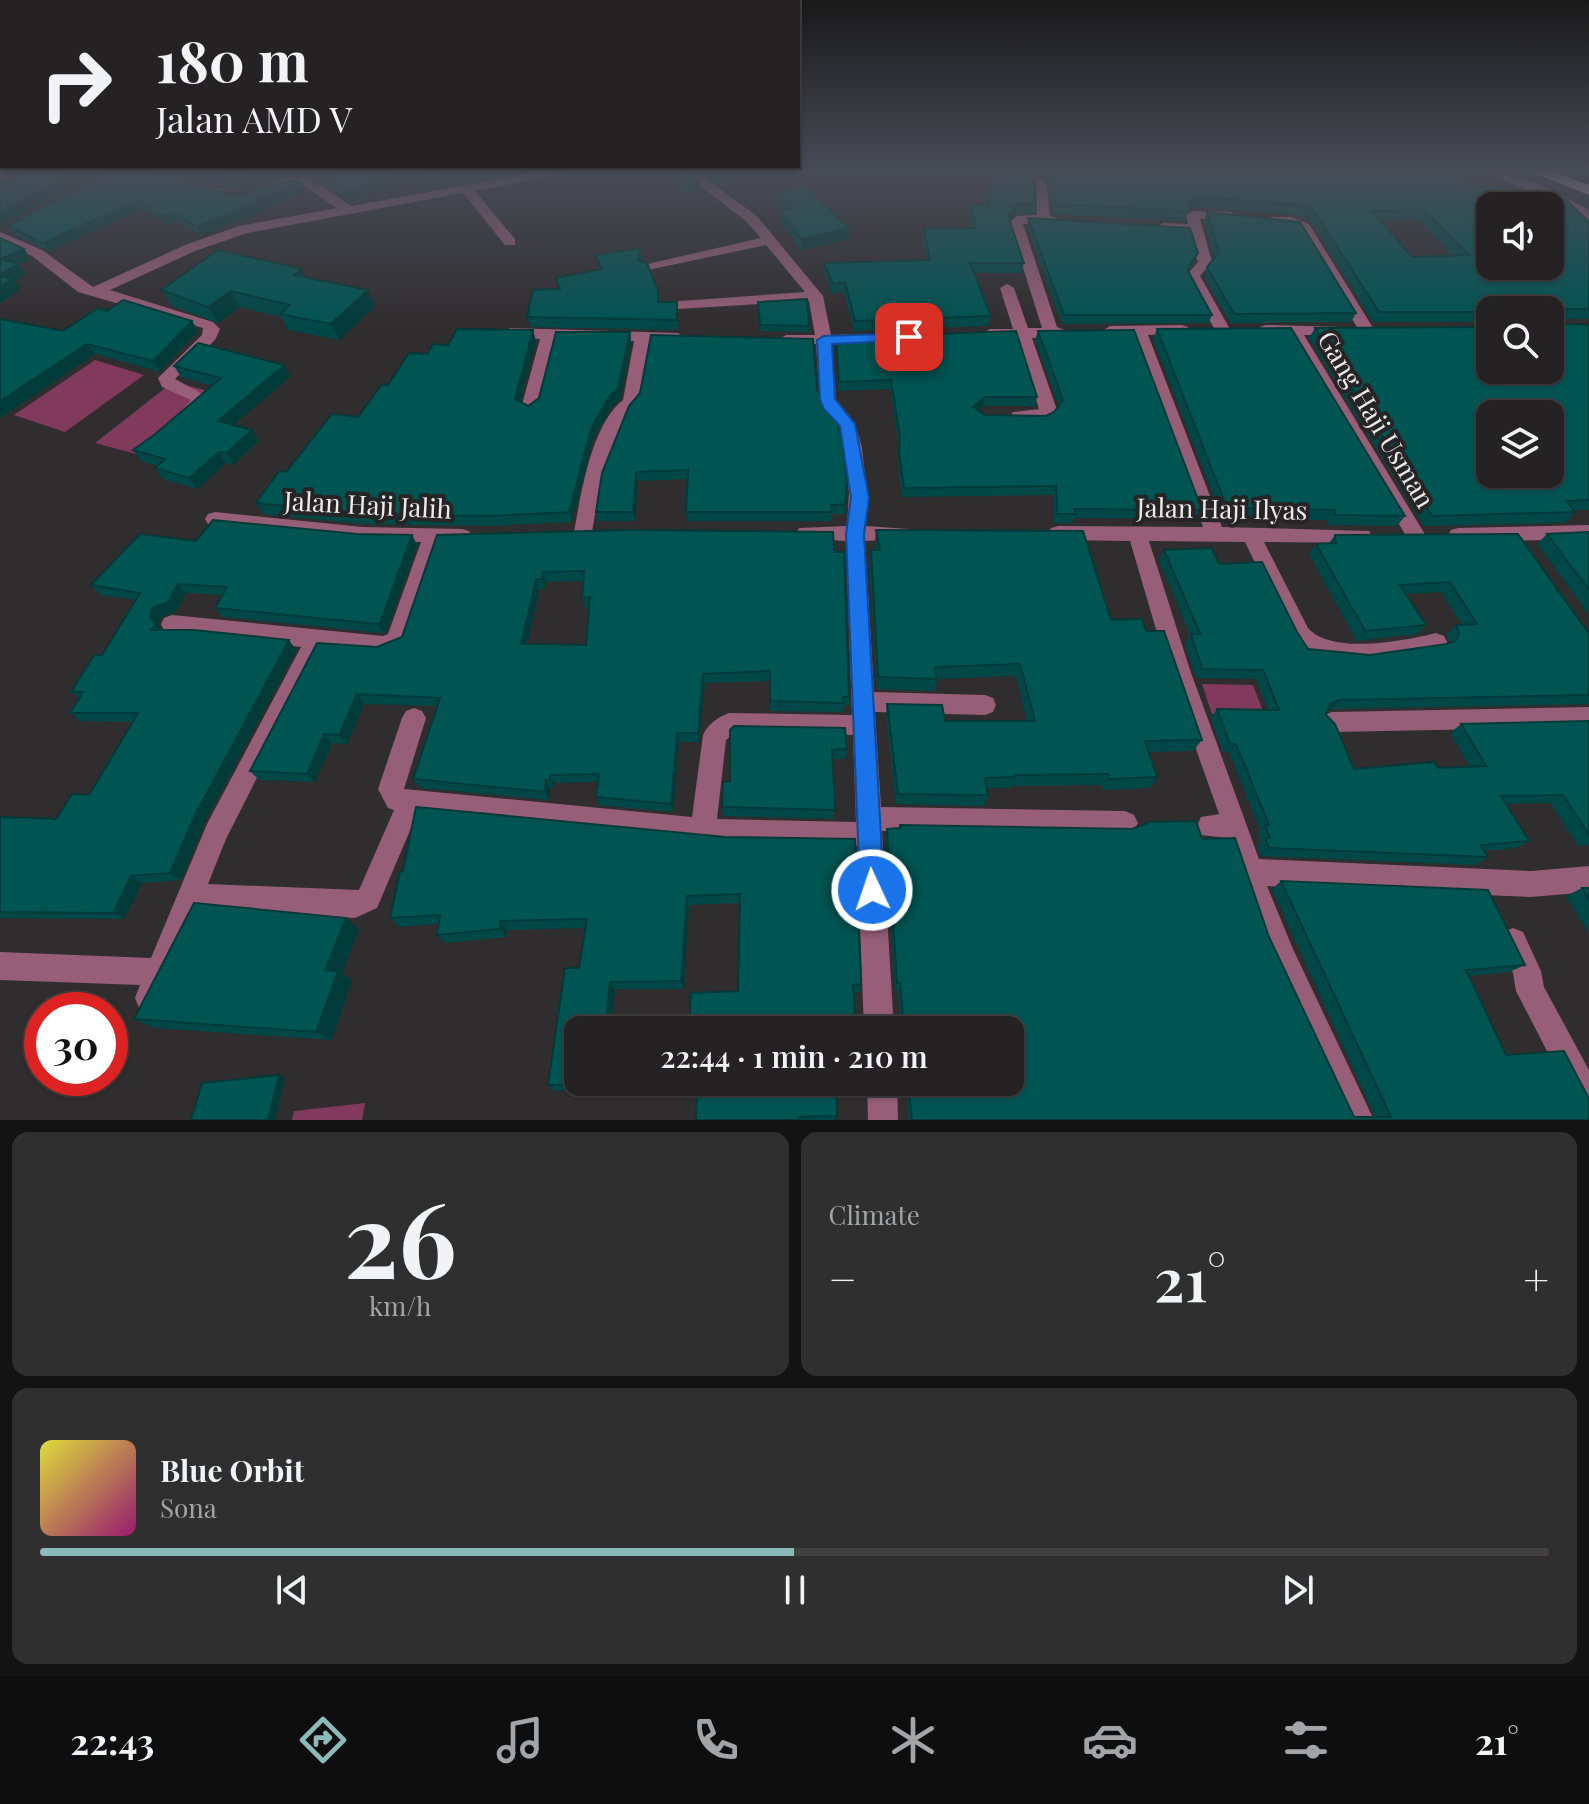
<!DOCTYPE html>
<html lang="en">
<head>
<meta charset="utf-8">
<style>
  body { margin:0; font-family:"Playfair Display",serif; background:#302f2f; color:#f1f3f6; height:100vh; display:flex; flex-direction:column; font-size:30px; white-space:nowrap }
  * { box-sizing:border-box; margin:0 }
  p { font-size:26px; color:#a3a4a5 }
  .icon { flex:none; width:44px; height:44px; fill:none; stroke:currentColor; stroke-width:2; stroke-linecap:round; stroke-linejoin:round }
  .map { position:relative; height:1120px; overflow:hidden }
  .panel { display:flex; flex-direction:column; gap:12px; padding:12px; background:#141313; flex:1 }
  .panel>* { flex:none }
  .top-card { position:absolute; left:0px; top:0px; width:800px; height:168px; box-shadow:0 2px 6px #0004,0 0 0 2px #413f40; background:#242222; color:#f1f3f6; overflow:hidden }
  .controls { position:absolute; left:1476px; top:192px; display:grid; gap:16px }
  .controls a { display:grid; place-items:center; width:88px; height:88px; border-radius:16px; background:#242222; box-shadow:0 2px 6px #0004,0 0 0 2px #413f40; font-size:40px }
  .speed { position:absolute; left:24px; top:992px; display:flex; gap:16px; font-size:40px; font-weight:700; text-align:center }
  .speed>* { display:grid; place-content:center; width:104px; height:104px; border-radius:50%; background:#242222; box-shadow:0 2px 6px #0004,0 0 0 2px #413f40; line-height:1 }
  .speed .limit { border:12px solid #d22; background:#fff; color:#111 }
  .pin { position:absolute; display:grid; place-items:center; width:68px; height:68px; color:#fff; margin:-34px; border-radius:16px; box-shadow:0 4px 12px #0006 }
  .me { position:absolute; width:88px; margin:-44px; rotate:357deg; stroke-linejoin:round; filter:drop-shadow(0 0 6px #0008) }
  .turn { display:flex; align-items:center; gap:28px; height:168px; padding:0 24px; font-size:36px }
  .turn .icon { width:104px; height:104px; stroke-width:2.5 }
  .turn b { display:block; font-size:56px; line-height:68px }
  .big { font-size:60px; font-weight:600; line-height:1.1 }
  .panel .card { flex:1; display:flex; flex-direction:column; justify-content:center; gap:12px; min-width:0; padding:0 28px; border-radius:16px; background:#302f2f }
  .panel .dial { align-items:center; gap:0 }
  .dial b { font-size:104px; line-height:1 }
  .song { display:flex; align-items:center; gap:24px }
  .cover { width:96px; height:96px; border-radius:12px; background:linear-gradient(135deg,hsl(60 70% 55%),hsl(320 70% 35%)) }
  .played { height:8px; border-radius:4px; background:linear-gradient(90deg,#8bbbb9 50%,#413f40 50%) }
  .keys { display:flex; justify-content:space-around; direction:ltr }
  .heat { display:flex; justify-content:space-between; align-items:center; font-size:44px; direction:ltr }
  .panel .tiles { flex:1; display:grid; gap:12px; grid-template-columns:1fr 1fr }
  .card:last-child { grid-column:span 2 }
  .trip { position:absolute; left:564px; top:1016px; width:460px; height:80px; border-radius:16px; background:#242222; box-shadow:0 2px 6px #0004,0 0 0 2px #413f40; font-weight:600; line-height:80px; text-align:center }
  .tabs { display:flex; height:128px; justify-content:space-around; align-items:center; background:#0e0e0e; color:#a3a4a5 }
  .tabs .icon { width:56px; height:56px }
  .tabs .active { color:#8bbbb9 }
  .tabs b { font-size:36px; color:#f1f3f6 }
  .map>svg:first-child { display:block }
  .green { fill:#813a5c }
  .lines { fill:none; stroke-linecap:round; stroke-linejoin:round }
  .minor { fill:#965e77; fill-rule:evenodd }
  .highway { fill:#f5bed4; fill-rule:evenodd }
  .wall { fill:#004847; fill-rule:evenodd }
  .shaded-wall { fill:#003b39 }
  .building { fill:#005452; stroke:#003b39; stroke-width:2; fill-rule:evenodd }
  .route { fill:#1a73e8; stroke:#114b97; stroke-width:2 }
  .labels { text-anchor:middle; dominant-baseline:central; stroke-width:8; stroke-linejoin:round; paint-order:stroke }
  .street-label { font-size:26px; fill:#ecebeb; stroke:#262425 }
</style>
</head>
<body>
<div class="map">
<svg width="1589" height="1120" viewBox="0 0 1589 1120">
  <rect width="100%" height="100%" fill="#302d2e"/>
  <path class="green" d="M95,360L144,375L65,432L14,415Z
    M173,382L216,393L140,455L95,443Z
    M1202,684L1253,685L1264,714H1212Z
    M365,1103L362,1120H292L294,1111Z"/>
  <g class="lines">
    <path class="minor" d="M3,170H19L0,181V172Z
      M127,170H149L225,191L219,195Z
      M550,170H578L475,191L515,239V245H505L463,193L247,233L195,251L110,290L213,322L220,329L215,340L175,379L210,398L193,418L187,420L178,414L191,400L162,387L158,378L202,335L203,328L78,292L32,256L0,241V232L42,250L93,287L185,245L239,226L337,208L301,184L272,192L266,188C299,164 323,187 351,206Z
      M679,170H693L756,215L823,296L831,335L862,334L870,339L862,344H832L836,399L855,423L862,448L867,493L866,526L909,529L912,534L909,539L865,541L874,692L985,695L993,698L996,705L993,712L985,715L875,712L881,807L1125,811L1134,815L1138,823L1134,831L1125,835L882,831L894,1030H864L857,846L727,844L417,814L377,908L355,918L198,910L159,1008L149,1012L139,1008L135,998L140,985L0,980V952L151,958L207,824L301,647L172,633L164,630L161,624L164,618L172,615L383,636L388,634L421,542L363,541L215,526L208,524L205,519L208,514L215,512L363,527L462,529L469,531L472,536L469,541L440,543L405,646L383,654L322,649L226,839L208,884L359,890L394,810L388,808L378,789L402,718L406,711L414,708L422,711L426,718L404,789L692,817L703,735C708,724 718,717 729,713L852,715L846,541L799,538L796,533L799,528L847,526L849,493L844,448L837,423L820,399L816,344L786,345L778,340L786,335H815L809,301L661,310V304L666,302L805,292L766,245L643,271V265L761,238L746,221ZM734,733L853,735L856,822L717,819L726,740Z
      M1478,170C1515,170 1557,192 1589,210V220L1557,203Z
      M1036,178L1046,181L1050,216L1063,220L1056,224H1023L1057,327L1070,332L1062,337L1032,338L1057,410L1049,420H1013L1010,416L1013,412L1039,409L1016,338L990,339L982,334L990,329H1013L1000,288L1007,284L1014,288L1028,328H1042L1009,223L1017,216L1037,215Z
      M1193,211L1231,212L1238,216L1231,220L1200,219L1212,262L1200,276L1230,329L1228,332H1216L1186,276L1198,262L1189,233L1163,231L1156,227L1163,223L1188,224L1186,215Z
      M1270,217H1291L1309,224L1375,331L1373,334H1361L1299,230L1270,223Z
      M1182,325L1188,327V333L1148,335L1222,527L1369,531L1372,536L1369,541L1362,543L1264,542L1308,628C1332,655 1404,641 1436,633L1444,636L1447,642L1444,648L1436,651C1399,660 1321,673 1292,640L1245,542L1149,541L1190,670L1259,859L1531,871L1589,866V892L1531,897L1267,886L1293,949L1374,1120H1344L1262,943L1227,838L1201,835L1197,826L1201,817L1219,814L1168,670L1130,541L1058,540L1051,538L1048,533L1051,528L1058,526L1203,527L1133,335L1110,336L1102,331L1110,326Z
      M1266,325L1344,327V333L1338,335H1304L1423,531L1426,536L1423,541H1409L1288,335L1260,333V327Z
      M510,328L678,333L686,338L678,343L650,342L639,402L628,413L620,430L601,481L591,537H577L574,532C581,494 591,425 623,400L634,341L556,339L539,408L530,414L521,408L540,339L504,336L502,333Z
      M1589,525V539L1458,542L1451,540L1448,535L1451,530L1458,528Z
      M1589,707V727L1332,732L1324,729L1320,722L1324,715L1332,712Z
      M1513,928L1523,932L1541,971L1544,987L1589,1070V1115L1578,1111L1516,991L1513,973L1499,942L1503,932Z
      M867,1082H897L898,1120H868Z"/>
    <path class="highway" d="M1526,170H1548L1589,185V195Z"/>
  </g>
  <path class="wall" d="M112,170L236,196L301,182L305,191L202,236L177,221L168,225L143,209L49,251L16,235L9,226Z
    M162,170H329L315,179L303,173L288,174L240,190Z
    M336,170H522L427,189L421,176L350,202L331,186L327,176Z
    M662,170H688L700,190L689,194L663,175Z
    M693,170H758L719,184L697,171Z
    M995,170H1458L1467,185L1518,198L1589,222V319H1555L1556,324L1589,325V510H1574L1575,512L1565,523L1424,526L1309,338L1315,328L1490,370L1550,310H1490V322H1373L1310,220L1297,215L1198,207L1189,209L1185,221L1053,214L1049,181L1042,174L1034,180L1036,203L1034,213L1015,214L1010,221L1024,263L1021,273H974L991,316L988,326L854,331L844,292L832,294L824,273V263L927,260L923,238L924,228H972L969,215L970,205H985L989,184ZM1380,220H1419L1453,256L1412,257Z
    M779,193L849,228V239L801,250L781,221V211L786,210L779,204Z
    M1207,212L1356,313L1351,322L1230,323L1204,276L1207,267L1214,258L1204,221Z
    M1028,218L1195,261L1188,271L1212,315L1208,323L1062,324L1027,226Z
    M641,248V262L660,302L678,312V330L530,327L527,317L559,289L556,278L599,269L595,255Z
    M307,278L375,306L339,340L288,330L281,317L240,307L218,323L172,306L161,290Z
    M758,302L809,326V332L760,331Z
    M107,311L192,321L198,331L160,372L95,354L0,418V319L63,331Z
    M1157,329L1405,516L1397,526L1328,525V520L1222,518L1153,339Z
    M1038,331L1202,510L1197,519L1074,518L1072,523H1054L1053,495L902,497L898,461L899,446L890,389L838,391L836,338L1037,397L1035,406H983L978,410L985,415L1046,416L1054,412L1059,406L1035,340Z
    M630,332L631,343L620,399L610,409L593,439L572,522L492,526L363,524L263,514L256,503L286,472L358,417L388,385L448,345L536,341L520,401L528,406Z
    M174,366L291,376L233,425L252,430L259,441L233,465L226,463L197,489L163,479L155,468L157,466L141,461L133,450L154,435L212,386L181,377Z
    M817,390L847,484L845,514H831V521H688L686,512L688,479L638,481L635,521H598L596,512L602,473Z
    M876,530L1111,620L1146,631L1202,740L1193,751L1149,752L1157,777L1150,788L1103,790L1102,785L1012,786L1011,788H987L988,795L984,806L896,804L886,715L887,704L945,721H1027L1016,676L937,679L935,691L877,689L869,562L871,550H876L875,542Z
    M1589,532V615L1537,544L1547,534Z
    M357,534L412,535L417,545L386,632L383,633L223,617L215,608L222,595L186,593L176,612L161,617L158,625L162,630L296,650L204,823L181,880L142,883L124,919L0,918V817L56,819L89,795L133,722L81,721L70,713L79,698L71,692L102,655L136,600L100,595L91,585L196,541Z
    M437,535L834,552L849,697V706H843V712L770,711V681L705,683L699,742H679L673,812L599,805L596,797L598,782L554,783V788H550V800L420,788L413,779L437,706L364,704L347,744L332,743L315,782L259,780L250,771L377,647L402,637ZM583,581L582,598L585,608L589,607L586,645L527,644L539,589H545L546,582Z
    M1335,535L1589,634V704L1331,709L1327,711L1326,715L1354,769L1470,767L1450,733L1461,724L1589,721V845L1578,846L1550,803L1506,804L1529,841L1517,848L1484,851L1488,857L1476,865L1261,856L1257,846L1261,842L1257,833L1260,830L1229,752H1223L1211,718L1217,709L1268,710L1256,679L1196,678L1185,644L1190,635L1159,560L1164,550L1219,564L1297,632L1308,649L1370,655L1450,643L1446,634L1456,625H1462L1441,592L1406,594L1426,625L1417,634L1357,641L1309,554L1316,544L1329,543Z
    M845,728L847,749L846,759H832L834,819L723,816L722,807L730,782Z
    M900,825L1202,839L1269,937L1354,1117H1375L1272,889L1281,881L1525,965L1509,972L1469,976L1506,1055L1589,1120H909L905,1082H1010V1030H901L898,990H895L885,838L887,829L899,828Z
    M725,837L861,984L860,992L738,991L740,903L689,905L684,989H615L610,1030H578L604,1082L603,1090L554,1091L548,1085L579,968L586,928L507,930L506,937L445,943L437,935L439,924L399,927L390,918Z
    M1582,888H1589V933L1566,896Z
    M359,929L342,973L352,981L331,1040L155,1028L134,1019Z
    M837,1116L836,1120H696Z"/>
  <path class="shaded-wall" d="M79,170H103L0,226V212Z
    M265,170H286L288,174L240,190L235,180Z
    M311,170H329L315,179Z
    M408,170H419L421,176L350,202L346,192Z
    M470,170H522L427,189L424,179Z
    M736,170H758L719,184V176Z
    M1035,170H1043L1042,174L1031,181L1033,172Z
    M700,180V190L689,194L688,184Z
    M301,182L305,191L202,236L197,227Z
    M1202,197L1198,207L1186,210L1189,200Z
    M138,200L143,209L49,251L43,243Z
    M1017,204L1015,214L1006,226L1008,216Z
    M172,212L177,221L168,225L163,216Z
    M849,228V239L801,250V239Z
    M24,249L31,259L19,265L26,274L15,281L21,289L0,303V259Z
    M1198,253L1195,261L1183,277L1187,269Z
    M302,269L310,285L294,275Z
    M368,290L375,306L339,340L331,324Z
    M231,291L240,307L218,323L208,307Z
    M192,321L198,331L160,372L153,361Z
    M533,330L536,341L518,409L515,399Z
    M630,332L631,343L620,399L610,409L593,439L572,522L569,512L591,429Z
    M87,344L95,354L0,418V401Z
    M284,365L291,376L225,432L218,421Z
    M985,397L983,406L971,416L973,407Z
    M252,430L259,441L233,465L226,453Z
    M219,452L226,463L197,489L189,478Z
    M636,472L638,481L635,521L633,512Z
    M412,535L417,545L386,632L383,633L377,624Z
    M543,572L546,582L545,589L542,579Z
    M536,579L539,589L525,654L521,644Z
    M178,584L186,593L176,612L161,617L158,625L164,633L151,630L150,616L153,607Z
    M289,640L296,650L204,823L181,880L170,873L195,815Z
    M703,674L705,683L699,742L698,733Z
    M357,694L364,704L347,744L339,735Z
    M1339,700L1331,709L1321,714L1330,704Z
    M677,733L679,742L673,812L671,804Z
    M324,734L332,743L315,782L307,774Z
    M550,775L554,783V788L550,780Z
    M546,780L550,788V800L545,792Z
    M131,876L142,883L124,919L113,913Z
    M687,896L689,905L684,989L681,981Z
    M346,918L359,929L342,973L352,981L331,1040L316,1032L325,970Z
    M500,921L507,930L506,937L500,929Z
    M610,982L615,989L610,1030H605Z
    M279,1075L285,1077L275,1120H268Z
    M598,1082H604L603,1090L598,1084Z"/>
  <path class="building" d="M26,170H79L0,212V184Z
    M112,170H142L236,196L296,179L301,182L197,227L172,212L163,216L138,200L43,243L9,226Z
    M196,170H265L235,180Z
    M336,170H408L346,192L327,176Z
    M420,170H470L424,179Z
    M670,170H688L700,180L688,184Z
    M708,170H736L719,176Z
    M995,170H1035L1033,172L1036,203L1017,204L1008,216L1024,263H970L991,316L855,321L845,282L833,284L824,263L930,260L924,228H976L970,205H989L987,193L991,194L989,184Z
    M1050,170H1458L1464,175L1467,185L1509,189L1518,198L1565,199L1589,222V309H1558L1555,312L1556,324L1589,325V500L1566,501L1575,512L1432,516L1315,328L1490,327V370H1550V310H1490V312H1379L1314,211L1302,205L1202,197L1189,200V211L1055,204ZM1490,206H1550V266H1490ZM1424,210L1469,255L1412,257L1372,211ZM1490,414H1550V474H1490Z
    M805,186L849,228L801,239L781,211L794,208L779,193Z
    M1207,212L1300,222L1356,313L1234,314L1207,267L1219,252Z
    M1028,218L1190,228L1198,253L1187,269L1212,315H1064Z
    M0,238L24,249L0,259L18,264L0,274Z
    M641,248L638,261L647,263L658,291V302H677V320L527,317L533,290L560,289L556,278L602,269L595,255Z
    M218,250L302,269L294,275L368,290L331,324L280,314L290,305L231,291L208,307L161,290Z
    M0,276L13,279L0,287Z
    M807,299L809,326L760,325L758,302Z
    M123,300L192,321L153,361L87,344L0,401V319L63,331L98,308L107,311Z
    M1291,328L1405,516L1335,515V510L1227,508L1157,329Z
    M457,329L533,330L515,399L528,406L539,398L556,332H630L618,388L608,398L591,429L569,512L488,516L357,514L256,503L279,471L286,472L332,414L358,417L382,384L388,385L409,353L427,354L433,344L448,345Z
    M1134,330L1202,510L1074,509L1076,514H1057L1056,486L904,488L899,452L900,437L891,380L839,382L836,338L1016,331L1037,397H985L973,407L985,415L1046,416L1054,412L1063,400L1038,331Z
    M651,335L813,339L817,390L835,415L842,439L847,484L845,505H831L832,512H686L688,470L636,472L633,512H596L602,473L629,406L640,393Z
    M198,343L284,365L218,421L252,430L226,453L219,452L189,478L155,468L165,459L133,450L154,435L221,378L174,366Z
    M213,520L357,534L412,535L380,623L377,624L215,608L227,587L178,584L167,603L153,607L150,616L155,624L151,630H194L289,640L195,815L170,873L131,876L113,913L0,912V817L56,819L72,794L89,795L138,713H70L83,692H71L94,655H102L140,593L91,585L140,534L196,541Z
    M627,530L833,532L834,552H844L849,697H843V703L770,701V671L703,674L698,733H677L671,804L596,797L599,774L550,775V780H546L545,792L413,779L440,698L357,694L339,735L324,734L307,774L250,771L317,643L377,647L402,637L437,535ZM584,571L582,598L590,597L586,645L521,644L536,579H542L543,572Z
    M876,530L1083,531L1111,620L1142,619L1146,631H1164L1202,740L1145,741L1157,777L1109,779L1108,774L1015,775L1016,777L985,778L988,795L898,794L887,704L942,705L945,721H1035L1020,664L935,667L937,679L878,677L871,550H880Z
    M1589,532V590L1547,534Z
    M1518,534L1589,634V695L1339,700L1330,704L1326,715L1335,724L1354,769L1434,762L1438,768L1486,766L1461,724L1589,721V835L1563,795L1501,796L1529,841L1481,845L1488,857L1269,848L1265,838H1270L1265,825H1269L1236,744H1230L1217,709L1279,710L1263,670L1202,669L1191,634H1200L1164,550L1212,548L1219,564L1262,562L1297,632L1308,649L1370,655L1447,644L1455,641L1459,634L1456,625L1477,624L1450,582L1400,585L1426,625L1365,631L1316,544L1336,543L1335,535Z
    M734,726L845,728L847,749L832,750L835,810L722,807L723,782H730V730Z
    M416,807L725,837L855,839L861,984L853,985L856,1030H689L691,993L738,991L740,894L687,896L681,981L610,982L605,1030H578V1082H598V1084L548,1085L565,968H579L587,919L500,921V929L437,935L440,915L390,918L400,871H403Z
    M1196,821L1202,839L1235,838L1269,937L1354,1117H1391L1281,881L1488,890L1525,965L1466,970L1506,1055L1564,1051L1589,1099V1120H912L908,1082H1010V1030H904L900,983H897L887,829L900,828V825L1132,829L1150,822Z
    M1582,888H1589V899Z
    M194,903L346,918L325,970L338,971L316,1032L134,1019Z
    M279,1075L268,1120H191L202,1083Z
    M697,1082H836L837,1116L799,1117V1120H696Z"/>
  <linearGradient id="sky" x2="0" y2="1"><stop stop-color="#1a1919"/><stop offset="0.52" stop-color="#484c57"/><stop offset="1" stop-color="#484c57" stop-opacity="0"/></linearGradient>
  <rect width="1589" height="327" fill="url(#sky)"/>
  <path class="route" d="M909,333L916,337L914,340L832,344L835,399L855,424L869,498L864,534L884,890L881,898L872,902L864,898L860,890L846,534L851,498L840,426L824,409L820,399L817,340L824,336Z"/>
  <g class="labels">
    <g class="street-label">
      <text transform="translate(1377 419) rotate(59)">Gang Haji Usman</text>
      <text transform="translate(368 504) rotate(3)">Jalan Haji Jalih</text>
      <text transform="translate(1222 508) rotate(1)">Jalan Haji Ilyas</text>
    </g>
  </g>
</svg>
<div class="controls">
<a><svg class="icon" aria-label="sound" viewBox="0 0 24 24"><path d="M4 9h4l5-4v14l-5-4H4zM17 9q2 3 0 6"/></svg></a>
<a><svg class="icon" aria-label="search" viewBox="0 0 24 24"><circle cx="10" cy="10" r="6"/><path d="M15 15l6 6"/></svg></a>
<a><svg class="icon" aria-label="layers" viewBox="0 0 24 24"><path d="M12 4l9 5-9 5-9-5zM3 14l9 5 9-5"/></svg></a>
</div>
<div class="speed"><div class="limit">30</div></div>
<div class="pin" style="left:909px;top:337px;background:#d93025"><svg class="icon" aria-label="arrive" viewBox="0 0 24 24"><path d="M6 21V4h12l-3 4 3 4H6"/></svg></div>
<svg class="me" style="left:872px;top:890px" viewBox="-20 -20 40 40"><circle r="17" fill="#1a73e8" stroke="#fff" stroke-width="3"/><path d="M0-11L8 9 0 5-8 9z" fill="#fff"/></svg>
<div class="trip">22:44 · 1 min · 210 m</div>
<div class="top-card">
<div class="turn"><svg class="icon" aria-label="right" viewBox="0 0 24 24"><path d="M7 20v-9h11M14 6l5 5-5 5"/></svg><div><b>180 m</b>Jalan AMD V</div></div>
</div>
</div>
<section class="panel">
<div class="tiles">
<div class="card dial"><b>26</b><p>km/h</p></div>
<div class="card"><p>Climate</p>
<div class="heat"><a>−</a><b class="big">21°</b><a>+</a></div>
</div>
<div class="card">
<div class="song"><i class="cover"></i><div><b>Blue Orbit</b><p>Sona</p></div></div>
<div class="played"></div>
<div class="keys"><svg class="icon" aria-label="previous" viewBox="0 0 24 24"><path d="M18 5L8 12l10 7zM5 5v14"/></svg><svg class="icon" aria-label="pause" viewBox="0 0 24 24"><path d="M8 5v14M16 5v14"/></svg><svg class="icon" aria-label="next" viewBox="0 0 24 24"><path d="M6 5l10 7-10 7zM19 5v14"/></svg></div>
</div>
</div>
</section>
<nav class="tabs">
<b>22:43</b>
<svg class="icon active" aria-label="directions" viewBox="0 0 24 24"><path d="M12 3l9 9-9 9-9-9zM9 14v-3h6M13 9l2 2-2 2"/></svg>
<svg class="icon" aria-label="music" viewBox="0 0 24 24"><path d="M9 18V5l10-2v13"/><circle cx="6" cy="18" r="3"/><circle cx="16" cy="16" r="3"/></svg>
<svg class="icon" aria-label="phone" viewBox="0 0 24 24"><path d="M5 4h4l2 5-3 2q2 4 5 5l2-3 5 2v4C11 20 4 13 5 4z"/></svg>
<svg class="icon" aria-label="climate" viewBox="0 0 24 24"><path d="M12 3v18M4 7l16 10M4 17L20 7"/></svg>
<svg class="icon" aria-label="car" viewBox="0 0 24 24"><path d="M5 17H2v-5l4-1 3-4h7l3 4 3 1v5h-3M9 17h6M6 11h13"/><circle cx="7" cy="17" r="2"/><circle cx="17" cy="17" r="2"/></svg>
<svg class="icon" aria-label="filters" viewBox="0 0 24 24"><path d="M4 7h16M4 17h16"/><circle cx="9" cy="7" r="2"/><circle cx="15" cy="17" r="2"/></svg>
<b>21°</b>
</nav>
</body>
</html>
